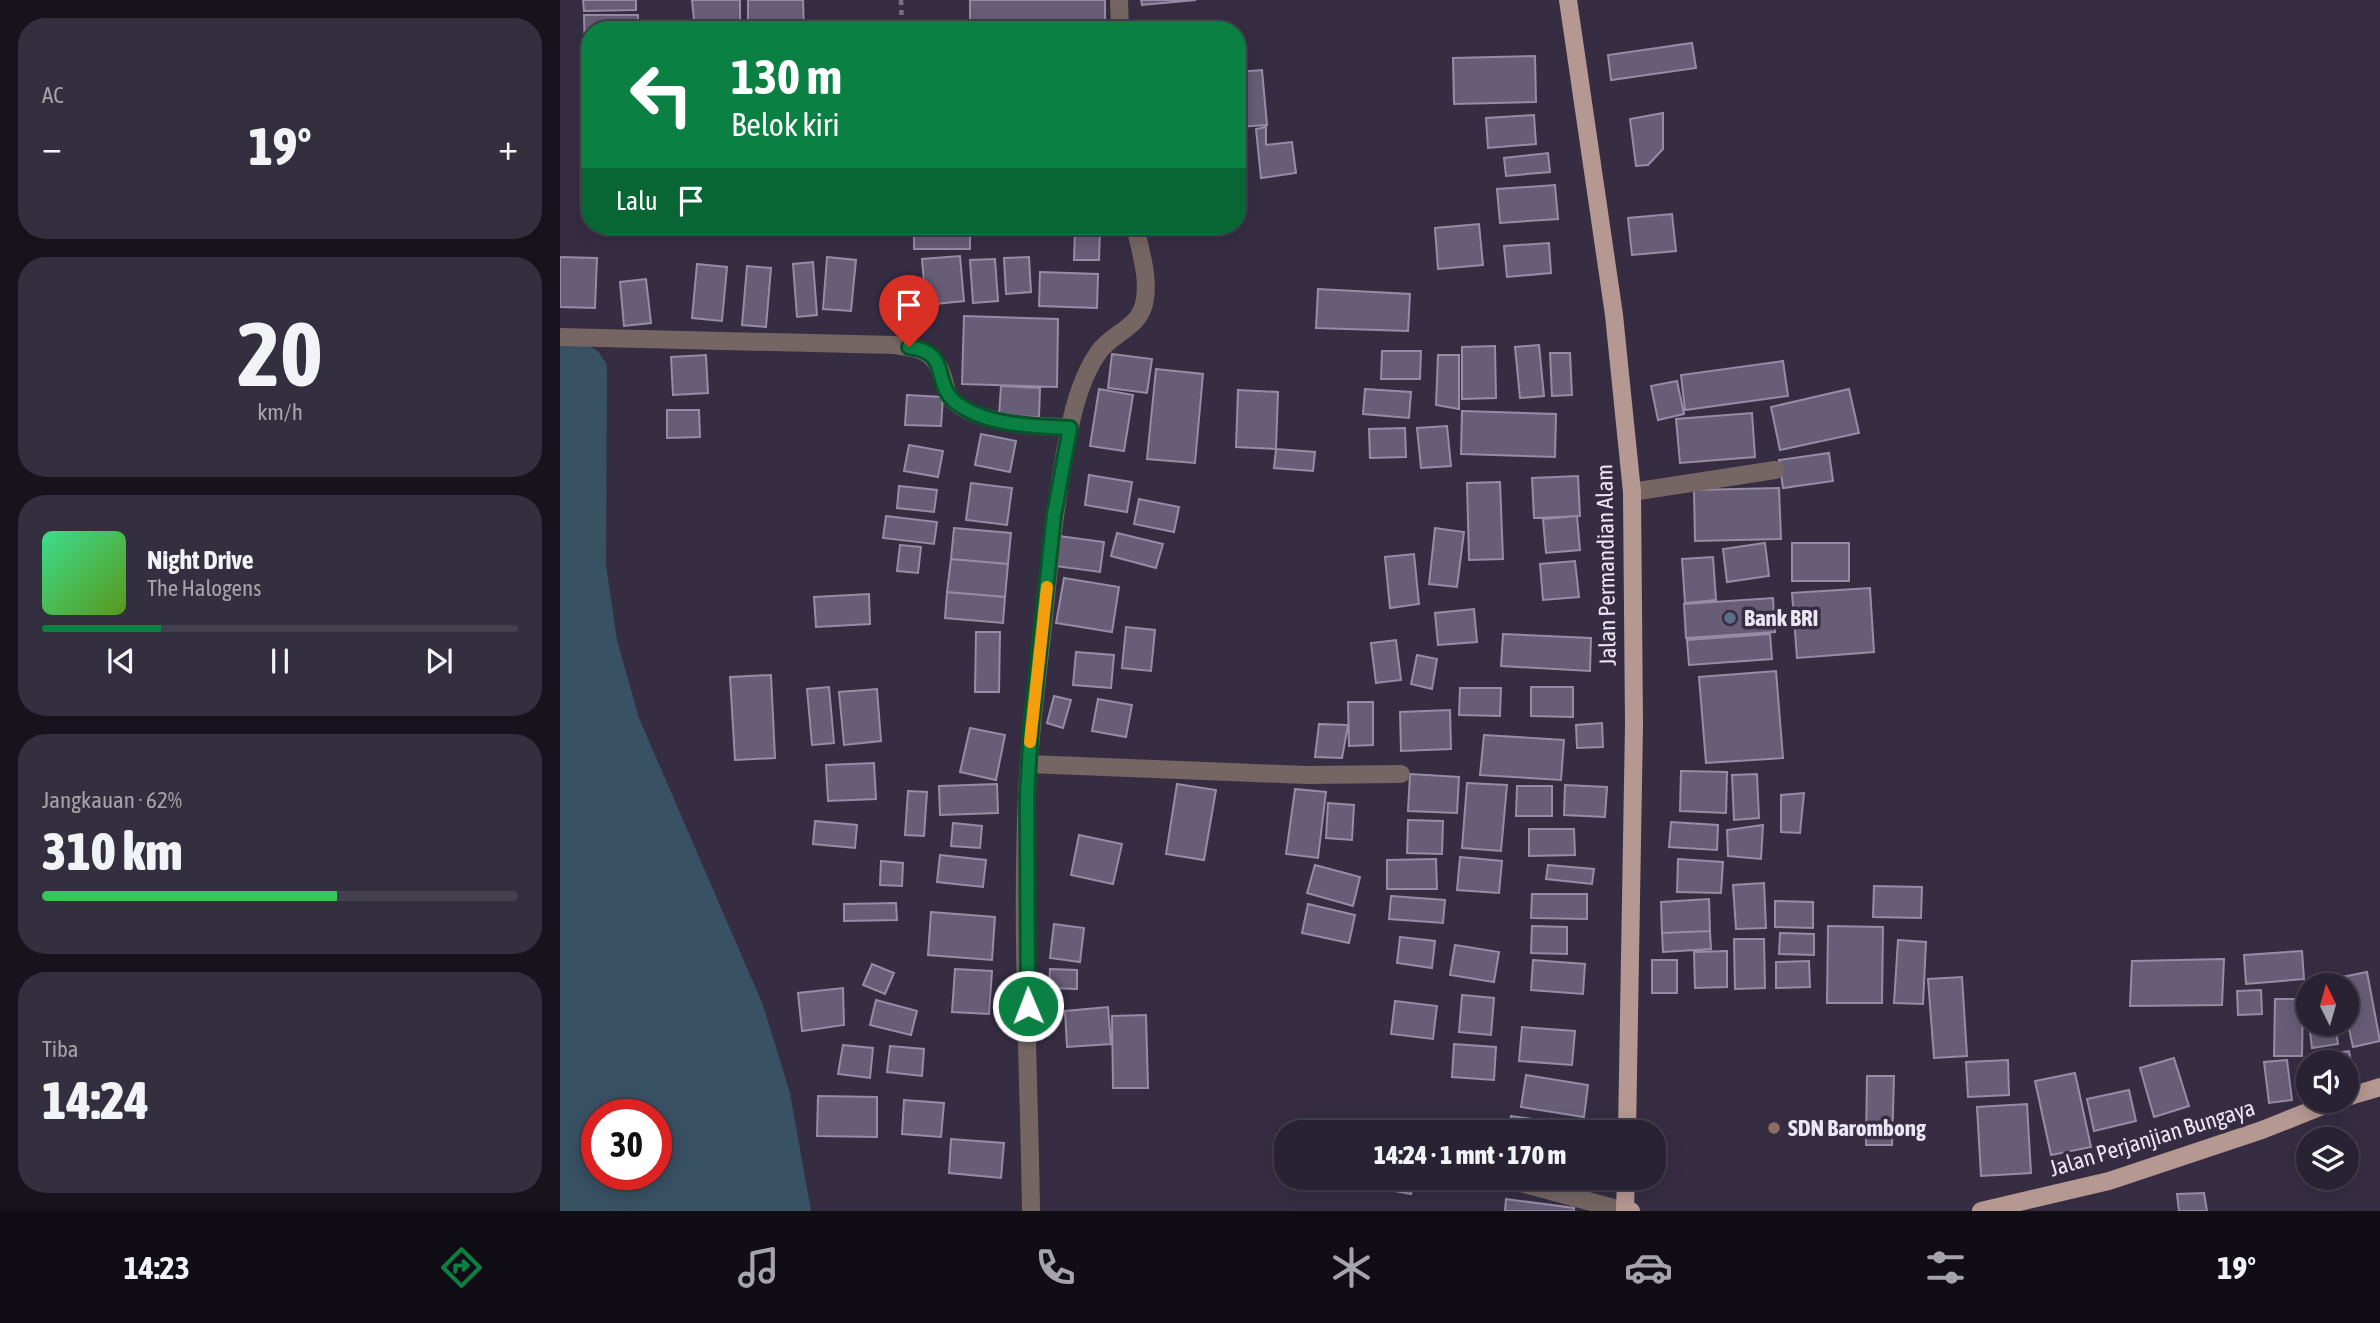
<!DOCTYPE html>
<html lang="id">
<head>
<meta charset="utf-8">
<style>
  body { margin:0; font-family:"Asap Condensed",sans-serif; background:#342f3e; color:#f1f3f6; height:100vh; display:flex; flex-direction:column; font-size:26px; white-space:nowrap }
  * { box-sizing:border-box; margin:0 }
  p { font-size:23px; color:#a5a4ac }
  .icon { flex:none; width:38px; height:38px; fill:none; stroke:currentColor; stroke-width:2; stroke-linecap:round; stroke-linejoin:round }
  .map { position:relative; flex:1; overflow:hidden }
  .side { display:flex; flex-direction:column; gap:18px; padding:18px; background:#16131c; width:560px }
  .side>* { flex:none }
  .banner { position:absolute; left:21px; top:21px; width:665px; height:214px; border-radius:28px; box-shadow:0 4px 18px #0003,0 0 0 2px #443f4d; background:#0b8043; color:#fff; overflow:hidden }
  .needle { width:46px; rotate:355deg }
  .controls { position:absolute; left:1736px; top:973px; display:grid; gap:14px }
  .controls a { display:grid; place-items:center; width:63px; height:63px; border-radius:50%; background:#282232; box-shadow:0 4px 18px #0003,0 0 0 2px #443f4d; font-size:35px }
  .speed { position:absolute; left:21px; top:1099px; display:flex; gap:14px; font-size:35px; font-weight:700; text-align:center }
  .speed>* { display:grid; place-content:center; width:91px; height:91px; border-radius:50%; background:#282232; box-shadow:0 4px 18px #0003,0 0 0 2px #443f4d; line-height:1 }
  .speed .limit { border:10px solid #d22; background:#fff; color:#111 }
  .pin { position:absolute; display:grid; place-items:center; width:60px; height:60px; color:#fff; margin:-72px -30px; border-radius:50% 50% 50% 0; rotate:-45deg; box-shadow:0 0 7px #0007 }
  .pin .icon { rotate:45deg }
  .me { position:absolute; width:77px; margin:-38px; rotate:359deg; stroke-linejoin:round; filter:drop-shadow(0 0 5px #0008) }
  .turn { display:flex; align-items:center; gap:24px; height:147px; padding:0 35px; font-size:32px }
  .turn .icon { width:91px; height:91px; stroke-width:2.5 }
  .turn b { display:block; font-size:49px; line-height:60px }
  .then { display:flex; align-items:center; height:66px; padding:0 35px; background:#0003; gap:14px; font-size:26px }
  .big { font-size:52px; font-weight:800; line-height:1.1 }
  .side .tile { flex:1; display:flex; flex-direction:column; justify-content:center; gap:10px; min-width:0; padding:0 24px; border-radius:28px; background:#342f3e }
  .side .dial { align-items:center; gap:0 }
  .dial b { font-size:91px; line-height:1 }
  .song { display:flex; align-items:center; gap:21px }
  .cover { width:84px; height:84px; border-radius:10px; background:linear-gradient(135deg,hsl(150 70% 55%),hsl(90 70% 35%)) }
  .played { height:7px; border-radius:4px; background:linear-gradient(90deg,#0b8043 25%,#443f4d 25%) }
  .keys { display:flex; justify-content:space-around; direction:ltr }
  .heat { display:flex; justify-content:space-between; align-items:center; font-size:38px; direction:ltr }
  .charge { height:10px; border-radius:5px; background:linear-gradient(90deg,#34c759 62%,#443f4d 0) }
  .trip { position:absolute; left:714px; top:1120px; width:392px; height:70px; border-radius:28px; background:#282232; box-shadow:0 4px 18px #0003,0 0 0 2px #443f4d; font-weight:800; line-height:70px; text-align:center }
  .tabs { display:flex; height:112px; justify-content:space-around; align-items:center; background:#100e14; color:#a5a4ac }
  .tabs .icon { width:49px; height:49px }
  .tabs .selected { color:#0b8043 }
  .tabs b { font-size:32px; color:#f1f3f6 }
  main { display:flex; flex:1; min-height:0 }
  .map>svg:first-child { display:block }
  .water { fill:#385163; fill-rule:evenodd }
  .building { fill:#675d77; stroke:#968ca6; stroke-width:2 }
  .lines { fill:none; stroke-linecap:round; stroke-linejoin:round }
  .path { stroke:#787084; stroke-width:4.5; stroke-dasharray:5 5; stroke-linecap:butt }
  .minor { stroke:#756663; stroke-width:18 }
  .major { stroke:#b69892; stroke-width:18 }
  .route-casing { stroke:#07532c; stroke-width:18 }
  .route { stroke:#0b8043; stroke-width:12 }
  .slow { stroke:#f59e0b; stroke-width:12 }
  .service-dot { fill:#5c6f8a; stroke:#362d43; stroke-width:2.5 }
  .education-dot { fill:#8d6e63; stroke:#362d43; stroke-width:2.5 }
  .labels { text-anchor:middle; dominant-baseline:central; stroke-width:7; stroke-linejoin:round; paint-order:stroke }
  .street-label { font-size:23px; fill:#ebe6f4; stroke:#362d43 }
  .poi-label { font-size:23px; font-weight:bold; fill:#ebe6f4; stroke:#362d43; text-anchor:start }
</style>
</head>
<body>
<main>
<section class="side">
<div class="tile"><p>AC</p>
<div class="heat"><a>−</a><b class="big">19°</b><a>+</a></div>
</div>
<div class="tile dial"><b>20</b><p>km/h</p></div>
<div class="tile">
<div class="song"><i class="cover"></i><div><b>Night Drive</b><p>The Halogens</p></div></div>
<div class="played"></div>
<div class="keys"><svg class="icon" aria-label="previous" viewBox="0 0 24 24"><path d="M18 5L8 12l10 7zM5 5v14"/></svg><svg class="icon" aria-label="pause" viewBox="0 0 24 24"><path d="M8 5v14M16 5v14"/></svg><svg class="icon" aria-label="next" viewBox="0 0 24 24"><path d="M6 5l10 7-10 7zM19 5v14"/></svg></div>
</div>
<div class="tile"><p>Jangkauan · 62%</p><b class="big">310 km</b><div class="charge"></div></div>
<div class="tile"><p>Tiba</p><b class="big">14:24</b></div>
</section>
<div class="map">
<svg width="1820" height="1211" viewBox="0 0 1820 1211">
  <rect width="100%" height="100%" fill="#362d43"/>
  <path class="water" d="M25,344L38,351L47,365L46,565L57,640L79,718L203,1005L230,1093L251,1211H0V345ZM37,1115H96V1174H37Z"/>
  <path class="building" d="M23,0H76V10L24,11Z
    M132,0H180V30H135Z
    M188,0H243L244,30H188Z
    M410,0H545V30H410Z
    M581,0H636L582,5Z
    M24,15H78V30H30V59L25,60Z
    M1132,43L1136,68L1051,80L1048,55Z
    M975,56L976,102L894,104L893,58Z
    M702,70L707,125L677,127V72Z
    M1103,113V149L1088,165L1076,166L1070,119Z
    M974,115L976,144L928,148L926,118Z
    M706,127V145L732,142L736,173L701,178L696,129Z
    M988,153L990,172L946,176L944,158Z
    M995,185L998,219L940,223L937,189Z
    M1112,214L1116,251L1072,255L1068,218Z
    M919,224L923,265L878,269L875,228Z
    M57,226H188V229L57,231Z
    M354,226H410V249H354Z
    M515,229L540,230L539,260H514Z
    M989,243L991,273L947,277L944,246Z
    M400,256L404,301L366,305L362,259Z
    M0,257L37,258L35,308L0,307Z
    M267,257L296,260L291,311L263,309Z
    M469,257L471,292L446,294L444,258Z
    M435,259L438,301L413,303L410,260Z
    M253,262L257,315L237,317L233,264Z
    M137,264L167,267L162,321L132,318Z
    M187,266L211,268L206,327L182,325Z
    M480,272L538,274L537,308L479,306Z
    M86,279L91,323L64,326L60,282Z
    M758,289L850,294L848,331L756,328Z
    M404,316L498,319L497,387L402,384Z
    M979,345L984,396L960,398L955,347Z
    M935,346L936,398L902,399V347Z
    M822,351H861L860,379H821Z
    M990,353H1010L1012,395L992,396Z
    M552,354L592,359L587,393L548,388Z
    M146,355L148,393L113,395L111,357Z
    M878,355H899V409L876,405Z
    M1223,361L1228,396L1125,410L1121,375Z
    M596,369L643,374L635,463L587,459Z
    M1117,381L1124,414L1098,420L1091,386Z
    M441,386L480,388L479,417L439,416Z
    M539,389L573,395L564,451L530,446Z
    M805,389L851,392L849,418L803,414Z
    M1289,389L1299,433L1220,450L1211,407Z
    M678,390L718,392L716,449L676,447Z
    M347,395L383,397L381,426L345,425Z
    M107,410H139L140,437L107,438Z
    M902,411L996,414L995,457L901,454Z
    M1192,413L1195,457L1120,463L1116,419Z
    M887,426L891,466L861,468L857,428Z
    M845,428L846,457L810,458L809,429Z
    M421,434L456,441L450,472L415,465Z
    M349,445L383,451L378,477L344,471Z
    M716,449L755,452L753,471L714,468Z
    M1269,453L1273,481L1223,488L1219,460Z
    M529,475L572,482L567,512L525,505Z
    M1018,476L1020,516L974,518L972,478Z
    M940,482L943,559L909,560L907,483Z
    M411,483L452,488L447,525L406,520Z
    M339,486L377,490L374,512L337,508Z
    M1219,488L1221,539L1135,541L1134,490Z
    M579,499L619,507L614,532L574,524Z
    M326,516L377,522L374,544L323,538Z
    M1017,516L1020,550L986,553L983,519Z
    M394,528L451,533L448,564L391,559Z
    M875,528L904,532L897,587L869,584Z
    M557,533L603,544L596,568L551,556Z
    M499,536L544,542L540,572L495,566Z
    M1205,543L1209,576L1167,582L1163,549Z
    M1232,543H1289V581H1232Z
    M340,545L361,547L358,573L337,571Z
    M854,554L859,604L830,608L825,557Z
    M1153,557L1156,600L1125,603L1122,559Z
    M391,559L448,564L445,597L387,592Z
    M1015,561L1019,597L983,600L980,564Z
    M504,578L559,587L552,632L496,623Z
    M1310,588L1314,652L1237,658L1232,593Z
    M387,592L445,597L443,623L385,618Z
    M309,594L310,624L256,627L254,597Z
    M1213,598L1215,632L1126,638L1124,604Z
    M914,609L917,642L878,645L875,613Z
    M566,627L595,630L591,671L562,668Z
    M416,632H440L439,692H415Z
    M943,634L1031,638L1030,671L941,666Z
    M1210,634L1212,659L1129,665L1127,640Z
    M836,640L841,680L816,683L811,643Z
    M516,652L554,655L551,688L513,685Z
    M857,655L877,659L872,689L851,684Z
    M1216,671L1223,758L1146,763L1139,677Z
    M211,675L215,758L175,760L170,677Z
    M269,687L274,743L252,745L247,689Z
    M971,687H1013V717L971,716Z
    M900,688H941L940,716L899,715Z
    M317,689L321,741L284,745L279,692Z
    M494,696L511,700L503,728L487,723Z
    M538,699L572,705L566,737L532,731Z
    M788,702H813V745L789,746Z
    M890,710L891,749L841,751L840,712Z
    M1042,723L1043,747L1017,748L1016,725Z
    M759,724L788,725L782,758L755,757Z
    M410,728L445,735L436,780L400,772Z
    M924,735L1004,740L1001,780L920,775Z
    M314,763L316,799L268,801L266,765Z
    M1121,771L1167,772L1166,813L1120,811Z
    M850,774L899,777L897,813L848,811Z
    M1197,774L1199,818L1174,820L1172,775Z
    M907,783L947,785L941,851L902,848Z
    M437,784L438,813L380,815L379,786Z
    M617,784L656,790L644,860L606,854Z
    M1005,785L1047,787L1045,817L1004,815Z
    M957,786H992V816H956Z
    M735,789L766,792L758,858L726,854Z
    M348,791L367,792L364,836L345,835Z
    M1244,793L1240,833L1221,832V795Z
    M768,803L794,805L792,840L766,838Z
    M848,820L883,821L882,854L847,853Z
    M255,821L297,825L295,848L253,844Z
    M1111,822L1158,825L1157,850L1109,847Z
    M393,823L422,826L420,848L391,846Z
    M1203,825L1201,859L1168,856L1167,830Z
    M969,829H1014L1015,855L969,856Z
    M519,835L562,844L553,884L511,875Z
    M380,855L426,860L423,887L377,882Z
    M900,857L942,861L939,893L897,890Z
    M876,859L877,889H827V860Z
    M1118,859L1163,862L1161,893L1117,892Z
    M321,861L343,863L342,886L320,885Z
    M755,865L800,877L793,906L747,893Z
    M988,865L1034,869L1032,884L986,879Z
    M1204,883L1206,928L1176,929L1173,885Z
    M1314,886L1362,887L1361,918L1313,917Z
    M972,894H1027V919L971,918Z
    M831,896L885,900L883,923L829,919Z
    M1149,899L1150,931L1102,933L1101,902Z
    M1215,901L1253,902V928L1215,927Z
    M336,903L337,920L284,921V904Z
    M748,904L795,915L789,943L742,933Z
    M371,912L435,917L432,960L368,955Z
    M494,924L524,928L520,962L490,958Z
    M972,926L1007,927V954L971,953Z
    M1268,926L1323,927L1322,1003H1267Z
    M1150,931L1151,949L1103,952L1102,933Z
    M1220,933L1254,934V955L1219,954Z
    M840,937L875,941L872,968L837,963Z
    M1174,939H1204L1205,988L1175,989Z
    M1338,940L1366,942L1363,1004L1334,1003Z
    M895,945L939,952L934,982L890,975Z
    M1167,951V987L1135,988L1134,952Z
    M1742,951L1744,979L1686,984L1684,955Z
    M1664,959L1662,1005L1570,1006L1572,961Z
    M973,960L1025,964L1023,994L971,990Z
    M1092,960H1117V993H1092Z
    M1249,961L1250,987L1216,988V962Z
    M312,964L334,973L325,994L303,985Z
    M395,969L432,971L429,1014L392,1012Z
    M490,969L517,970V989L489,988Z
    M1807,972L1820,1041L1793,1047L1787,1020V985H1779L1777,978Z
    M1402,977L1407,1056L1374,1058L1368,979Z
    M283,988L284,1025L242,1031L238,993Z
    M1701,990L1702,1014L1678,1015L1677,991Z
    M902,995L934,998L931,1035L899,1032Z
    M1715,999H1743L1742,1056H1714Z
    M316,1000L357,1011L351,1035L310,1025Z
    M835,1001L877,1006L873,1039L831,1034Z
    M548,1007L551,1044L507,1047L505,1011Z
    M586,1015L588,1088H553L552,1016Z
    M1749,1024H1775L1778,1044L1752,1048Z
    M962,1027L1015,1031L1012,1065L959,1061Z
    M894,1044L936,1047L934,1080L892,1077Z
    M283,1045L313,1048L310,1078L278,1074Z
    M330,1046L364,1049L362,1076L327,1072Z
    M1789,1051L1795,1086L1787,1088V1062H1768L1767,1054Z
    M1614,1058L1629,1106L1594,1117L1580,1068Z
    M1448,1060L1449,1095L1408,1097L1406,1062Z
    M1727,1060L1732,1100L1709,1103L1704,1062Z
    M1515,1073L1531,1147L1491,1155L1475,1081Z
    M966,1075L1028,1085L1024,1117L961,1107Z
    M1307,1076H1334L1332,1145H1306Z
    M1569,1090L1576,1121L1534,1131L1527,1099Z
    M258,1096L317,1097V1137L257,1136Z
    M344,1100L384,1103L381,1137L342,1134Z
    M1467,1104L1471,1173L1421,1176L1417,1107Z
    M951,1116L1020,1126L1019,1132H949Z
    M391,1139L444,1143L441,1178L389,1173Z
    M766,1178H854L851,1194Z
    M1644,1193L1647,1211H1619L1617,1194Z
    M946,1199L1014,1208V1211H945Z"/>
  <g class="lines">
    <path class="path" d="M341,0L342,30"/>
    <path class="minor" d="M559,0L560,30
      M0,337L334,345C359,348 374,350 383,377C385,383 386,392 390,397C411,424 479,427 510,427
      M1072,492L1215,470
      M469,764L746,775L841,774
      M942,1178L1065,1211
      M471,1211C469,1072 461,932 467,794C469,741 476,688 482,636C489,567 495,499 509,432C514,405 523,375 538,353C551,333 578,329 584,304C590,279 580,250 575,226"/>
    <path class="major" d="M1008,0L1054,315L1072,492L1074,725L1067,1132
      M1787,1097L1820,1087
      M1066,1178L1065,1209L1071,1211
      M1421,1211L1549,1181L1702,1130L1775,1101"/>
  </g>
  <g class="lines">
    <g class="route-casing">
      <path id="route" d="M349,347C391,352 372,381 394,401C424,426 473,426 510,428L494,515L471,727L467,795L468,1006"/>
    </g>
    <use href="#route" class="route"/>
    <path class="slow" d="M470,742L487,587"/>
  </g>
  <circle class="service-dot" cx="1170" cy="618" r="7"/>
  <circle class="education-dot" cx="1214" cy="1128" r="7"/>
  <g class="labels">
    <g class="street-label">
      <text transform="translate(1046 565) rotate(-91)">Jalan Permandian Alam</text>
      <text transform="translate(1592 1138) rotate(-17)">Jalan Perjanjian Bungaya</text>
    </g>
    <g class="poi-label">
      <text x="1184" y="618">Bank BRI</text>
      <text x="1228" y="1128">SDN Barombong</text>
    </g>
  </g>
</svg>
<div class="controls">
<a><svg class="needle" viewBox="-14 -14 28 28"><path d="M0-13l5 13h-10z" fill="#e53935"/><path d="M0 13l5-13h-10z" fill="#a5a4ac"/></svg></a>
<a><svg class="icon" aria-label="sound" viewBox="0 0 24 24"><path d="M4 9h4l5-4v14l-5-4H4zM17 9q2 3 0 6"/></svg></a>
<a><svg class="icon" aria-label="layers" viewBox="0 0 24 24"><path d="M12 4l9 5-9 5-9-5zM3 14l9 5 9-5"/></svg></a>
</div>
<div class="speed"><div class="limit">30</div></div>
<div class="pin" style="left:349px;top:347px;background:#d93025"><svg class="icon" aria-label="arrive" viewBox="0 0 24 24"><path d="M6 21V4h12l-3 4 3 4H6"/></svg></div>
<svg class="me" style="left:468px;top:1006px" viewBox="-20 -20 40 40"><circle r="17" fill="#0b8043" stroke="#fff" stroke-width="3"/><path d="M0-11L8 9 0 5-8 9z" fill="#fff"/></svg>
<div class="trip">14:24 · 1 mnt · 170 m</div>
<div class="banner">
<div class="turn"><svg class="icon" aria-label="left" viewBox="0 0 24 24"><path d="M17 20v-9H6M10 6l-5 5 5 5"/></svg><div><b>130 m</b>Belok kiri</div></div>
<div class="then">Lalu<svg class="icon" aria-label="arrive" viewBox="0 0 24 24"><path d="M6 21V4h12l-3 4 3 4H6"/></svg></div>
</div>
</div>
</main>
<nav class="tabs">
<b>14:23</b>
<svg class="icon selected" aria-label="directions" viewBox="0 0 24 24"><path d="M12 3l9 9-9 9-9-9zM9 14v-3h6M13 9l2 2-2 2"/></svg>
<svg class="icon" aria-label="music" viewBox="0 0 24 24"><path d="M9 18V5l10-2v13"/><circle cx="6" cy="18" r="3"/><circle cx="16" cy="16" r="3"/></svg>
<svg class="icon" aria-label="phone" viewBox="0 0 24 24"><path d="M5 4h4l2 5-3 2q2 4 5 5l2-3 5 2v4C11 20 4 13 5 4z"/></svg>
<svg class="icon" aria-label="climate" viewBox="0 0 24 24"><path d="M12 3v18M4 7l16 10M4 17L20 7"/></svg>
<svg class="icon" aria-label="car" viewBox="0 0 24 24"><path d="M5 17H2v-5l4-1 3-4h7l3 4 3 1v5h-3M9 17h6M6 11h13"/><circle cx="7" cy="17" r="2"/><circle cx="17" cy="17" r="2"/></svg>
<svg class="icon" aria-label="filters" viewBox="0 0 24 24"><path d="M4 7h16M4 17h16"/><circle cx="9" cy="7" r="2"/><circle cx="15" cy="17" r="2"/></svg>
<b>19°</b>
</nav>
</body>
</html>
